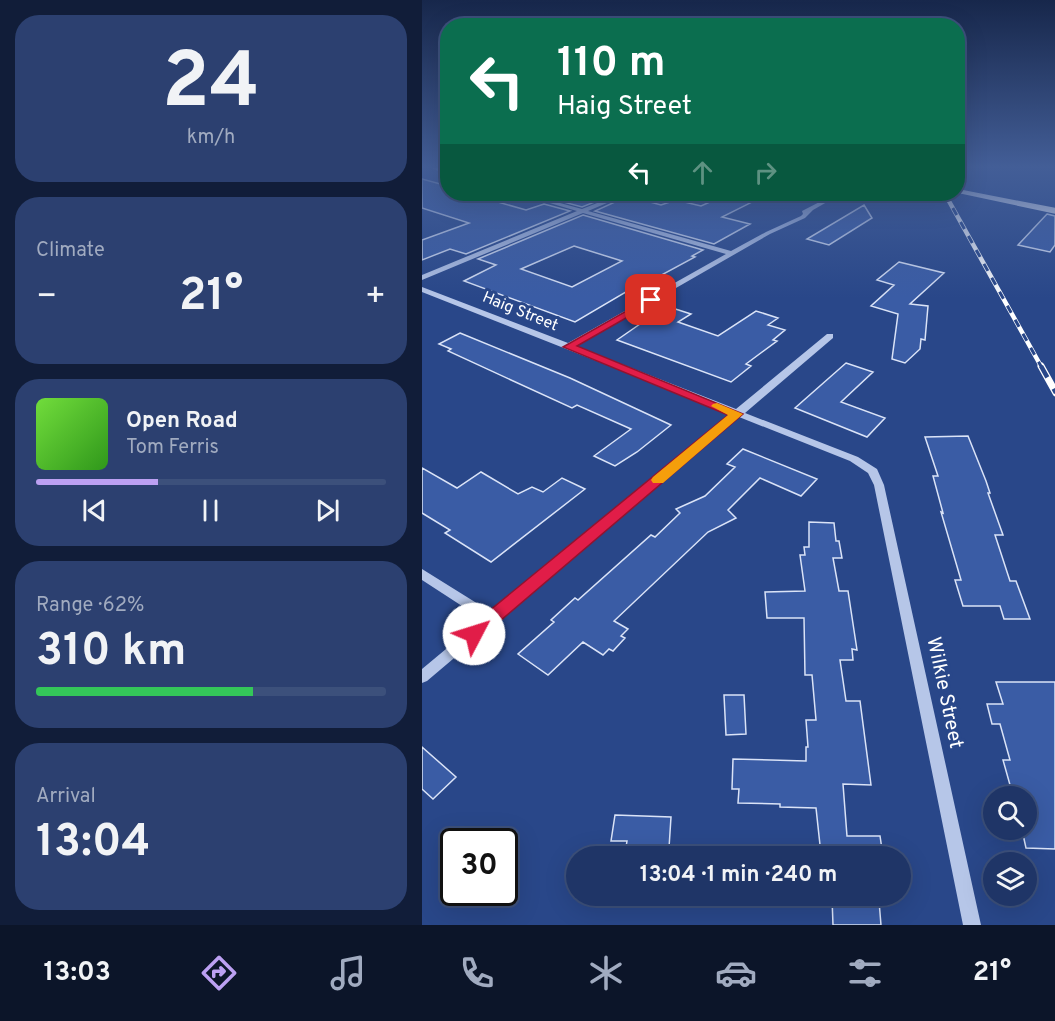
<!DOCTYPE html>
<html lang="en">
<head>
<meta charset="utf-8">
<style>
  body { margin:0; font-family:Overpass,sans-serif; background:#2c4070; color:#f1f3f6; height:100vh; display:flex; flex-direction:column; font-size:22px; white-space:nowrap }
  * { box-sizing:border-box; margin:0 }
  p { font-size:20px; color:#a1abc0 }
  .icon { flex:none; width:33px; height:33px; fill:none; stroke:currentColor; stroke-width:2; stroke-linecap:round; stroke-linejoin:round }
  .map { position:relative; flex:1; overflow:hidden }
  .details { display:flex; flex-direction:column; gap:15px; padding:15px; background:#111d39; width:422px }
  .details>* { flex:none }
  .hud { position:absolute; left:18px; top:18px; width:525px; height:183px; border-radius:24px; box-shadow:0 6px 24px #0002,0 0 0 2px #3c507b; background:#0b6e4f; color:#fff; overflow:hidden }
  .fabs { position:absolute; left:561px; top:786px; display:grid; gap:12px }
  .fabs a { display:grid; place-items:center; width:54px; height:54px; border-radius:50%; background:#1f3567; box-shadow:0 6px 24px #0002,0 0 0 2px #3c507b; font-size:30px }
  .speed { position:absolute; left:18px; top:828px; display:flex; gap:12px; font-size:30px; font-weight:700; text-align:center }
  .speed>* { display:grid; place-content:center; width:78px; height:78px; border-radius:50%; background:#1f3567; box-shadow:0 6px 24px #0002,0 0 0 2px #3c507b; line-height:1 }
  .speed .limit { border:3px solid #111; border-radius:9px; background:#fff; color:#111 }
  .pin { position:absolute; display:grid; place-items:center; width:51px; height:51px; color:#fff; margin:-26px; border-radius:12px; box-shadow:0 3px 9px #0006 }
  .me { position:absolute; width:66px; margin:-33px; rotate:50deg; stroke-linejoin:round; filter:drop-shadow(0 0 4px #0008) }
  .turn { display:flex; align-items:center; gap:21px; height:126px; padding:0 18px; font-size:27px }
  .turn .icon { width:78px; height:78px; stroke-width:2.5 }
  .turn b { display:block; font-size:42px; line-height:51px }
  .lanes { display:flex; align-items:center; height:57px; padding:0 18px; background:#0003; justify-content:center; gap:30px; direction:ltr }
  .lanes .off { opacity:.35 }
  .big { font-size:45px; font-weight:700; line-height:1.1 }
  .details .widget { flex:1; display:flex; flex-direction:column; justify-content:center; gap:9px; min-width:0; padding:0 21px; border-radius:24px; background:#2c4070 }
  .details .dial { align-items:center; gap:0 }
  .dial b { font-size:78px; line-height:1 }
  .song { display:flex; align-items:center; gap:18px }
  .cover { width:72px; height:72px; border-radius:9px; background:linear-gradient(135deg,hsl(100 70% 55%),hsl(110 70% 35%)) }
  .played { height:6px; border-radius:3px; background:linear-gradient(90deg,#bca0f2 35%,#3c507b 35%) }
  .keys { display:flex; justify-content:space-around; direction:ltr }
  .heat { display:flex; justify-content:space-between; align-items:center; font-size:33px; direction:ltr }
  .charge { height:9px; border-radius:4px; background:linear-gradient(90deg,#34c759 62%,#3c507b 0) }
  .trip { position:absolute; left:144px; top:846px; width:345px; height:60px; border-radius:30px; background:#1f3567; box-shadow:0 6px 24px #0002,0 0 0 2px #3c507b; font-weight:700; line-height:60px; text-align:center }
  .tab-bar { display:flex; height:96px; justify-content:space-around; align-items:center; background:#0c1529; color:#a1abc0 }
  .tab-bar .icon { width:42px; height:42px }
  .tab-bar .current { color:#bca0f2 }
  .tab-bar b { font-size:27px; color:#f1f3f6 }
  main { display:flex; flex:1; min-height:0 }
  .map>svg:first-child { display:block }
  .building { fill:#3a5ca5; stroke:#dae3f7; stroke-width:1.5; fill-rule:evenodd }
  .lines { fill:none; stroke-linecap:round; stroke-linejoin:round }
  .minor { fill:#b6c6e8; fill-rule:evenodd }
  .major { fill:#f9fafe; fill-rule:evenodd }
  .rail-far1-casing { stroke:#fff; stroke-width:4.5 }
  .rail-casing { stroke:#fff; stroke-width:7 }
  .rail-far1 { stroke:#294789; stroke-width:3; stroke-dasharray:8; stroke-linecap:butt }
  .rail { stroke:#294789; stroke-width:4.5; stroke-dasharray:13; stroke-linecap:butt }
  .route { fill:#e11d48; stroke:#92132f; stroke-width:1.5 }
  .slow { fill:#f59e0b }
  .labels { text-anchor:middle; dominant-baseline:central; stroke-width:6; stroke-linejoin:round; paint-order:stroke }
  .street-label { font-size:16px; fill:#fff; stroke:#294789 }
  .near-street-label { font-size:20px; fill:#fff; stroke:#294789 }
</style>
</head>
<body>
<main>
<section class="details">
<div class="widget dial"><b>24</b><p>km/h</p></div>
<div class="widget"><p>Climate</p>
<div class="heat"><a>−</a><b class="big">21°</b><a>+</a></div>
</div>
<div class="widget">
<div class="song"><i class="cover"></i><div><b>Open Road</b><p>Tom Ferris</p></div></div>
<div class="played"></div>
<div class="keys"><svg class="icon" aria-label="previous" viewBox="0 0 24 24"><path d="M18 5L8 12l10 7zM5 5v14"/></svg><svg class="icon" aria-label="pause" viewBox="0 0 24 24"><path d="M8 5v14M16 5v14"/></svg><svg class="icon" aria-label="next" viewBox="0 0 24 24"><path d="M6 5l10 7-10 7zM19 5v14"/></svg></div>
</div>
<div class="widget"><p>Range · 62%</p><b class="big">310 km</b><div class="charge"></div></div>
<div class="widget"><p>Arrival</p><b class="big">13:04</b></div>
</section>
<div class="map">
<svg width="634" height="925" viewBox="0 0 634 925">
  <rect width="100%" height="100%" fill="#294789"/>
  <path class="building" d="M0,179L26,186V194H48L104,210L122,204L148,211L44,254L28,249L0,260V240L47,223L0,208Z
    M150,194H193L160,207L134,200Z
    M306,194H346L300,217L328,224L292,244L173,211L206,196L239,205L254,200L279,206Z
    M442,205L450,218L407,245L385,239Z
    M625,214L633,216V245L628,252L596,245Z
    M161,215L281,250L270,256L273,257L223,284L219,283L153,322L42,281L74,265L56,259ZM152,246L200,261L150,287L99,269Z
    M477,262L522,273L488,304L506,306L503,340L499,339L498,349L483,363L470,359L476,314L449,306L472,285L455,280Z
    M244,306L269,314L256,322L296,336L334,311L356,318L346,325L363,330L351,340L355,341L324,364L329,366L309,382L195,340Z
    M38,333L148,378L249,425L215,452L193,466L172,456L209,429L155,405L150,408L26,351L29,349L17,344Z
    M424,363L451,372L419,402L463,418L445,437L373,408Z
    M546,436L564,481L568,493H566L581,535H573L588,581H594L608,619H582L578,606H541L533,580H539L519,512L521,513L511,476H516L503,437Z
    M321,449L395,479L379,496L338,478L306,510L314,518L286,532L192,621L206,629L199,636L203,638L191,651L187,649L181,655L161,642L126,675L96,654L132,622L129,620L153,598L156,600L229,535L233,537L258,513L254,509L283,496L313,467L305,464Z
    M0,468L35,488L59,472L96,494L110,487L121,492L140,478L163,489L69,562L23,533L28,530L0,513Z
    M387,522L412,523L414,541H417L420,558H411L417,591H426L435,650L430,649L431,660H418L424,701H438L449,785L421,784L425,836H458L461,856H409L399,854L394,808L358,807V804L316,803L317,789H310L311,759L384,761V747H386L384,720H394L390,675H383L382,618H345L343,592L383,591L378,555H383L382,547H387Z
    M574,682H633V849L604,848L600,830H604V792H590L581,760H588L578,724H570L565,704H581Z
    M302,695H322L324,734L304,735Z
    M0,747L34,777L11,799L0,789Z
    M193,815L249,817L247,848L204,847L205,841H189Z
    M410,898L457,901L459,925H411Z"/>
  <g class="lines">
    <path class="minor" d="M9,168H17L26,171V175Z
      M97,194H105L160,209L198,194H205L204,195L166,211L309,251L344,232L379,216L381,214L380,211L413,194H419L391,210L383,218L348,234L153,346L314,409L405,334H411V338L323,413L436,457L455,469L462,485L559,925H541L452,485L446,473L428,461L317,417L5,681L0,683V669L60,619L0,580V569L69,612L309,414L0,292V287L146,343L304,254L161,213L0,280V275L155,211Z"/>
    <path class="major" d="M536,189L634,208V214L536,193Z"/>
    <g class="rail-far1-casing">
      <path id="rail-far1" d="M523,194L620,368"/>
    </g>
    <g class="rail-casing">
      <path id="rail" d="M619,366L634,393"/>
    </g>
    <use href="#rail-far1" class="rail-far1"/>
    <use href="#rail" class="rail"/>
  </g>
  <linearGradient id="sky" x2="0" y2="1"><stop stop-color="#17274b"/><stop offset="0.56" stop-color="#435e97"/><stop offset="1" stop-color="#435e97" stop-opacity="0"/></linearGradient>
  <rect width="634" height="298" fill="url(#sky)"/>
  <path class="route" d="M229,297L232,298V302L155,346L321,414L58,638L52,641L45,638L43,634L45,629L306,415L141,347Z"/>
  <path class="slow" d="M295,403L321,414L241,483H231L229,480L231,477L306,415L289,406L291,404Z"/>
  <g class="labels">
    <g class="street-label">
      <text transform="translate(98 312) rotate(22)">Haig Street</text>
    </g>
    <g class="near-street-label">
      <text transform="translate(522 693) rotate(78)">Wilkie Street</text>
    </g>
  </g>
</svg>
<div class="fabs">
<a><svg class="icon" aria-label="search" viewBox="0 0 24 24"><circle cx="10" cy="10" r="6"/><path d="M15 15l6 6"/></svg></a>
<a><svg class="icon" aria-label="layers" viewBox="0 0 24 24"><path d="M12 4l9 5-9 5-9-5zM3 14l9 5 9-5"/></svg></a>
</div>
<div class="speed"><div class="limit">30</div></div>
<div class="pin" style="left:229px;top:300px;background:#d93025"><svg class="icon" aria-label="arrive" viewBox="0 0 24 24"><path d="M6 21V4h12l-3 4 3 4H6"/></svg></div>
<svg class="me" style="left:52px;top:634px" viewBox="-20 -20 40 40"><circle r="19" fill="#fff"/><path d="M0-13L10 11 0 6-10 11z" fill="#e11d48"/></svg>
<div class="trip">13:04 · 1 min · 240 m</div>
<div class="hud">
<div class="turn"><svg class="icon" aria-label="left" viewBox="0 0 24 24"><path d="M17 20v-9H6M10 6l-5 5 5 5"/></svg><div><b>110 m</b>Haig Street</div></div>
<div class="lanes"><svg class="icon" aria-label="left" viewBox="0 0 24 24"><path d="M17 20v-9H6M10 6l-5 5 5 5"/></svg><svg class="icon off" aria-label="ahead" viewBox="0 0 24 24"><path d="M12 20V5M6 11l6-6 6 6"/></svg><svg class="icon off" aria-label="right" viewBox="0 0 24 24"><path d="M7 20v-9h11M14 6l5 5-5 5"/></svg></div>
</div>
</div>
</main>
<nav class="tab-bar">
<b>13:03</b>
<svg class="icon current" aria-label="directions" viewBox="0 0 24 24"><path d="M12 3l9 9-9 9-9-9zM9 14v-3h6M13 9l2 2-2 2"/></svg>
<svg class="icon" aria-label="music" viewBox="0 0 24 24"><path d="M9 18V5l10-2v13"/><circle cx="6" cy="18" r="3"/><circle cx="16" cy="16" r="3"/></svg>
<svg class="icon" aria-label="phone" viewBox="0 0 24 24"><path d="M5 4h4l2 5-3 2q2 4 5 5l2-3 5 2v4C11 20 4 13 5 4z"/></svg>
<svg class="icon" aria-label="climate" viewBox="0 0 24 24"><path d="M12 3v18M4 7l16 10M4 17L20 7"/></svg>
<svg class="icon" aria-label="car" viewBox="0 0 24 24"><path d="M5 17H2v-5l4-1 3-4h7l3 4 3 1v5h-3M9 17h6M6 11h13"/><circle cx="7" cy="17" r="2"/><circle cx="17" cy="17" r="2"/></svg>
<svg class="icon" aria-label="filters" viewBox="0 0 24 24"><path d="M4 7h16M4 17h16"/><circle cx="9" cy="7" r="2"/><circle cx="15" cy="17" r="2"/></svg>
<b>21°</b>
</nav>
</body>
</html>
